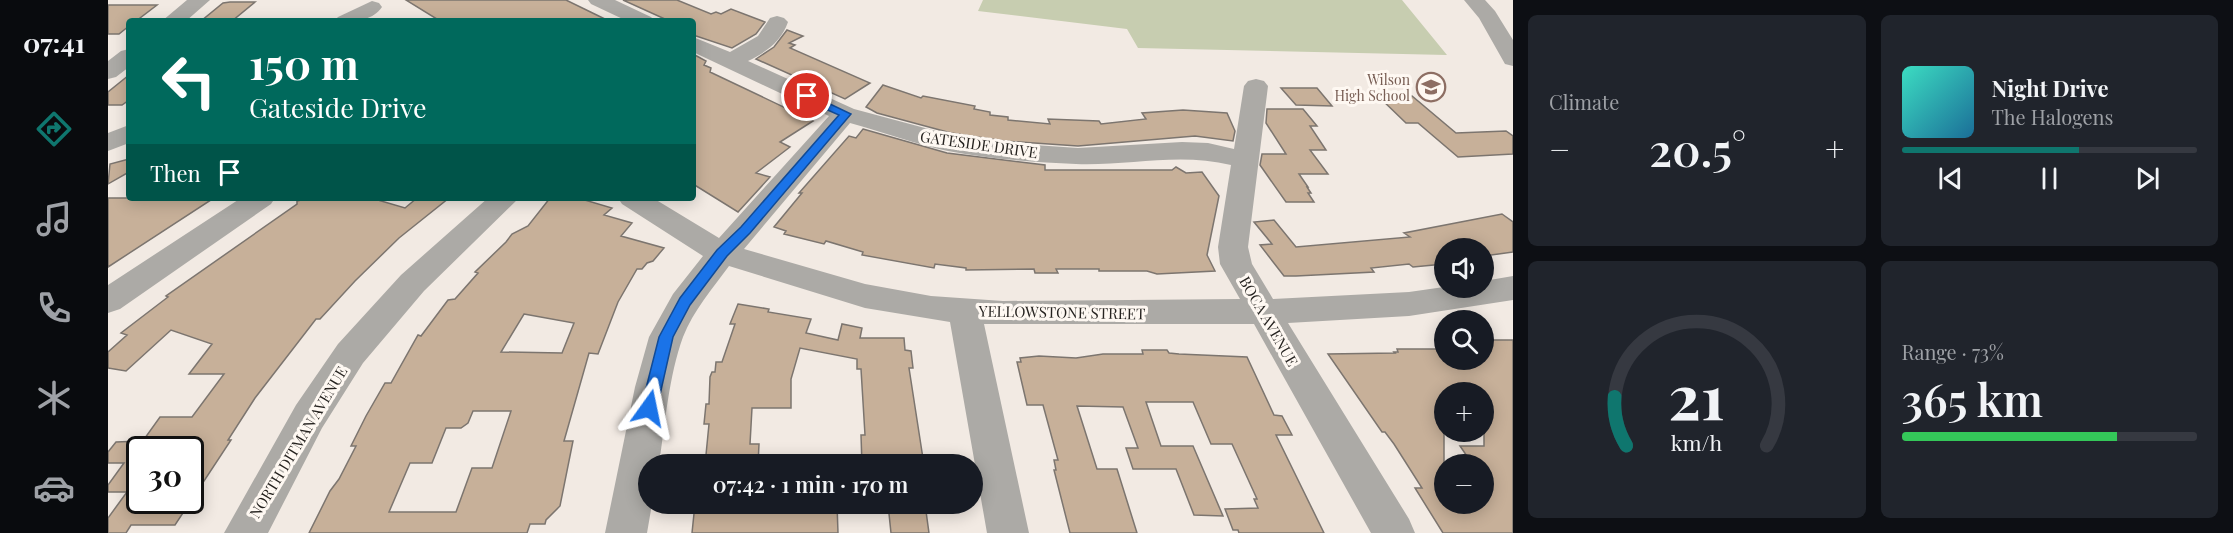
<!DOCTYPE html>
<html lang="en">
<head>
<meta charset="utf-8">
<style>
  body { margin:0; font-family:"Playfair Display",serif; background:#20242c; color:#f1f3f6; height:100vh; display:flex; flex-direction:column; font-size:22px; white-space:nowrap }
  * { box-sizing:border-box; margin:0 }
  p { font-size:20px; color:#9ea1a6 }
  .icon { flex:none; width:33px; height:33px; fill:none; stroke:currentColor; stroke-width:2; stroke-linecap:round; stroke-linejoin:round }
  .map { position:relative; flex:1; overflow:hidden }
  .drawer { display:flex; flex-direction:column; gap:15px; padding:15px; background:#0d0f14; width:720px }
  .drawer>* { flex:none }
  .hud { position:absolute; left:18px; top:18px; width:570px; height:183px; border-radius:6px; box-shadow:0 3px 15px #0003; background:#00695c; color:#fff; overflow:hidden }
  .buttons { position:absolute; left:1326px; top:238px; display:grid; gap:12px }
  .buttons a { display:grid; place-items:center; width:60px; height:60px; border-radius:50%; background:#171b24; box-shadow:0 3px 15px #0003; font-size:30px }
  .speed { position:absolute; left:18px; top:436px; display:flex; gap:12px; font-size:30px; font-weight:700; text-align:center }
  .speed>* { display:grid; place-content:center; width:78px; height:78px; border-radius:50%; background:#171b24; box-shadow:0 3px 15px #0003; line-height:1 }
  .speed .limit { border:3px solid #111; border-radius:9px; background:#fff; color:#111 }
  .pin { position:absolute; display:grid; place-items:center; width:51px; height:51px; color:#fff; margin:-26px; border:3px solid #fff; border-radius:50%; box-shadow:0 2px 6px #0007 }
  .me { position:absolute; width:66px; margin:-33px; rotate:12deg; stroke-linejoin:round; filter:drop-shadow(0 0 4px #0008) }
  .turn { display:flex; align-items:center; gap:21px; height:126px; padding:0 24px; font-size:27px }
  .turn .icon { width:78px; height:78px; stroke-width:2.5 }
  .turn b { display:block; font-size:42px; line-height:51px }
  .then { display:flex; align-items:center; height:57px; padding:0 24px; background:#0003; gap:12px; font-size:22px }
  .big { font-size:45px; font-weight:600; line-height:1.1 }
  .drawer .card { flex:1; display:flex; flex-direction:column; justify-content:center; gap:9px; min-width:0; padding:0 21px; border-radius:9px; background:#20242c }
  .drawer .dial { align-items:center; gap:0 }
  .dial svg { height:156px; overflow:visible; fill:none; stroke:#363941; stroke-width:7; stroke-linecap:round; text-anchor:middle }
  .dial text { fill:#f1f3f6; stroke:none }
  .song { display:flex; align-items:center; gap:18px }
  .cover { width:72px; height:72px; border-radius:9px; background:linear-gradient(135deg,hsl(170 70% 55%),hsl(200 70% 35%)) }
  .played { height:6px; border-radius:3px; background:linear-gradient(90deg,#0f766e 60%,#363941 60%) }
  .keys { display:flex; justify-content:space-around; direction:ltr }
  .heat { display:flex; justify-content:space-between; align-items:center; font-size:33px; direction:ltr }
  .charge { height:9px; border-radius:4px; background:linear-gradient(90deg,#34c759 73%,#363941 0) }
  .drawer .tiles { flex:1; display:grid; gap:15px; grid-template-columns:repeat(2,1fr) }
  .trip { position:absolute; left:530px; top:454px; width:345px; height:60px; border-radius:30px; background:#171b24; box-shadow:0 3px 15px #0003; font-weight:600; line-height:60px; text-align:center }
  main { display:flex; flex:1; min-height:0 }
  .tabs { display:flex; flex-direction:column; width:108px; justify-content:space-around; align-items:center; background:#090b0e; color:#9ea1a6 }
  .tabs .icon { width:42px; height:42px }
  .tabs .active { color:#0f766e }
  .tabs b { font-size:27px; color:#f1f3f6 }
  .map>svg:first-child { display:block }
  .green { fill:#c7cdb0 }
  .building { fill:#c7b099; stroke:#7c756f; stroke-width:1.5; fill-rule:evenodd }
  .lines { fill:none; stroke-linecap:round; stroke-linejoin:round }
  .minor { fill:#acaaa6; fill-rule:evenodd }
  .route { fill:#1a73e8; stroke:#114b97; stroke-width:1.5 }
  .labels { text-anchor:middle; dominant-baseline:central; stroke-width:6; stroke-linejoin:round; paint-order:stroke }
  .far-education-label { font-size:14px; fill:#785e54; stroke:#fef8f2; text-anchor:end }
  .street-label { font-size:15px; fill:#25221f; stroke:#fef8f2 }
</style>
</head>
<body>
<main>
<nav class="tabs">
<b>07:41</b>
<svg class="icon active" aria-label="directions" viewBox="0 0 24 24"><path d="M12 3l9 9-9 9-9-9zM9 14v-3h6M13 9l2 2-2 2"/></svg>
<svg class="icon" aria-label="music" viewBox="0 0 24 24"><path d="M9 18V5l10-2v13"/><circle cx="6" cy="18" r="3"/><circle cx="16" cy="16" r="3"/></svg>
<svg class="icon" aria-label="phone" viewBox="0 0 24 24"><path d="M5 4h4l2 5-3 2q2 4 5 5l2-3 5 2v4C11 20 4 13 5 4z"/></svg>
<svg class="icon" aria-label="climate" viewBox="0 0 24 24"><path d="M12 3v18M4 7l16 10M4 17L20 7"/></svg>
<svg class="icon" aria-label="car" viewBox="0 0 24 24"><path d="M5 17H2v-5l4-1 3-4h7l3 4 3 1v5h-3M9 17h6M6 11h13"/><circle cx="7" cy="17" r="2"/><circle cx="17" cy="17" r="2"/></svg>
</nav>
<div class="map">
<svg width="1405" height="533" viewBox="0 0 1405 533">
  <rect width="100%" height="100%" fill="#f2eae3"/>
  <path class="green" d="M875,0H1294L1339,55L1030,48L1019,29L870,11Z"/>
  <path class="building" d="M298,0H458L501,21H332Z
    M515,0H569L603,14L608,12L613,14L623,9L657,22L648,34L624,48L585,35V21L559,20Z
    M122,2H147L124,21H93L115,3Z
    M0,5H49L28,21H21V26L11,34H0Z
    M679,30L695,36L681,43L687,45L682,48L762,83L737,99L648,59L666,47Z
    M585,54L598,61L596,65L603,68L602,72L705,121L672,142L682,147L648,173L662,177L630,212L585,184Z
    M21,75V100L14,105H0V92Z
    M775,85L813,98L815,96L867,106L866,109L882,112V115L900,117V120L942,124L940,119L991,121L993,124L1038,119L1034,113L1075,110L1119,113L1127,131L1125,141L1087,136L970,146L896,141L843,133L769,113L758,107Z
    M1173,88H1209L1224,106L1188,105Z
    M1270,96H1304L1348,133L1398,131L1405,136V154L1350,157L1310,123H1298Z
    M1159,109H1195L1209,126H1202L1218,150H1202L1220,174H1191L1200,187H1199L1203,193H1200L1206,202H1178L1152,165L1154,154H1178L1158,123Z
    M755,129L839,153L937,165V170H1064L1068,167L1078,173L1094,172L1111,196L1099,255L1107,271L1049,274L1039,271H991V269H948L950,273H927L926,269L858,270V268L827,264L826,268L754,255L755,252L718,241L716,244L676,234L678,231L666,227L694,193H691L741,136L748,138Z
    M21,159V172L0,184L2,164Z
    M0,198H106L0,267Z
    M201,198H263L297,208L309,198H341L291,238L247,281L212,319H208L147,398L120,440H123L67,525H23L18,533H0V518L19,492H0V485L16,463H0V452L8,442L32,441V445L52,417H84L116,374H81L104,344L63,330L18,371L0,368V352L19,335L13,333L60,297L58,296L189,204V201ZM32,450H82V501H32Z
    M442,198H470L504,208L496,215L524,223L513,236L556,248L545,261L539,263L534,269H529L510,302L490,354L481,353L456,441H465L452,506L438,520L437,524H422L419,533H201L222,491L231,479L248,446H243L258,416L277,383H283L310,335L313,336L340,300L347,299L370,273L367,272L398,242L404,234L420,226ZM416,314L466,323L454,353L393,352ZM365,411H403L384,468H364L348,512H281L302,463H324L338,428H353L360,423Z
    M1394,214L1405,222V252L1376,256V249H1336V264L1305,267L1301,264L1263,268L1266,272L1188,276H1176L1152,245L1164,244L1146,222L1166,220L1188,247L1302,237L1296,233Z
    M630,304L661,309L660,312L703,319L698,333L730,340L734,324L754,328L752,338H796L797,350L803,351L805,368H801L816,465H754L753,435H757L753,369H749V359L692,348L683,379V408H644L642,444H651L650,465H597L601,424H596L598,404H601L602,377L604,372H607L608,362H614L627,324H622Z
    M1376,340H1405V533H1335L1307,488H1314L1286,444L1277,432H1274L1220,354L1287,353L1286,352H1290L1289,349H1336V360H1376ZM1336,393H1376V446H1352L1365,465H1376V504H1336Z
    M1034,350H1059L1061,353L1071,354L1139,357L1166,415L1174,416L1184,435H1168L1216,533H1131L1130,530H1125L1117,509L1150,508L1146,499H1149L1124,444H1103L1085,402H1038L1053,446H1085L1115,516L1086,515L1068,469H1025L1018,448H1030L1015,407L969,406L989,469H1009L1029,533H962L946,470H948L946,460H950L935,405H919L909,362H913L912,358L931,356L968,358L995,354H1035Z
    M587,504H657V510L707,509V504H729L730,533H584Z
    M780,504H817L821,533H783Z"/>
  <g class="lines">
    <path class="minor" d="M79,0H102L78,21H54Z
      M480,0H507L543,17L547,21H519L483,4Z
      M1356,0H1377L1387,11L1405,40V66L1397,64L1371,18Z
      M264,1L271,3L274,7C263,23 243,21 226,21L230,17Z
      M669,16L676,18L680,22C673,42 658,52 640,61L746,109L843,135L896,143L970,148L1074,142L1100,143L1126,149L1136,86L1140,81L1148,79L1156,81L1160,86L1140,247L1144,264L1165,299L1301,292L1336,287L1376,288V281L1405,276V300L1301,316L1180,323L1301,519L1307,533H1263L1146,324H876L921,533H879L842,322L757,308L621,266C605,288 585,311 575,337C561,375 557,424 551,465H540V504H544L539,533H497L527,387L541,337L565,294L595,256L514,204L510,198H545L611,238L721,116L585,52V37L622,52L650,36L662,18ZM742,123C775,132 807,144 840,151C881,159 925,162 968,164C1020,166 1071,152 1123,165L1110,247L1112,264L1132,299L895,301L823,296L757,284L636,249Z
      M21,49V67L8,77L0,79V61L13,51Z
      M21,125V143L0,151V133Z
      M133,198H167L163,204L12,309L0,313V285Z
      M380,198H411L316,291L255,363L214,428L160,533H116L188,405L230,344L293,275Z"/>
  </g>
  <path class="route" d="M699,93L743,114L642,233L619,256L582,305L565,337L549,408L547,413L541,415L535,413L533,408L551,337L572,298L609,250L633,227L731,115L695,99V94Z"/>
  <defs>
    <g id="school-ring" transform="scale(1.5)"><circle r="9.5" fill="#fef8f2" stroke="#8d6e63" stroke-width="1.5"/><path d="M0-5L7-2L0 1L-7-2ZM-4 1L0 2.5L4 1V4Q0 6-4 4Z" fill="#8d6e63"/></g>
  </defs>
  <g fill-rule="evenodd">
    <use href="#school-ring" x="1323" y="87"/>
  </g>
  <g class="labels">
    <g class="far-education-label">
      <text x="1302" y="79">Wilson<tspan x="1302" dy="16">High School</tspan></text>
    </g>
    <g class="street-label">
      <text transform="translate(871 144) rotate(8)">GATESIDE DRIVE</text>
      <text transform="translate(954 312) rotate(1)">YELLOWSTONE STREET</text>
      <text transform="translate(1161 321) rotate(60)">BOCA AVENUE</text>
      <text transform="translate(190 442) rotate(-59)">NORTH DITMAN AVENUE</text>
    </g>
  </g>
</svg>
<div class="buttons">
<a><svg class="icon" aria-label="sound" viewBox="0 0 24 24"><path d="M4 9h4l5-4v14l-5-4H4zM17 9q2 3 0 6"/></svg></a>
<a><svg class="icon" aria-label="search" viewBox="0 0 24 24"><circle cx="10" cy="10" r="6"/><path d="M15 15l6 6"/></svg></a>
<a>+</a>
<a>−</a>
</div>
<div class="speed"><div class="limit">30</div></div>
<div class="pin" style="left:699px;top:96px;background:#d93025"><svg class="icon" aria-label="arrive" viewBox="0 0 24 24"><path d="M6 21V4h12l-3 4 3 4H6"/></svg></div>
<svg class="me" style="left:541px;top:408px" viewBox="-20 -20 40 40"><path d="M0-17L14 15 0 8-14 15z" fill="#1a73e8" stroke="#fff" stroke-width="4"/></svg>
<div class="trip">07:42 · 1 min · 170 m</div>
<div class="hud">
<div class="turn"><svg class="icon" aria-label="left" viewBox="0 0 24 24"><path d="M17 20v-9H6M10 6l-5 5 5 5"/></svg><div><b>150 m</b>Gateside Drive</div></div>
<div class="then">Then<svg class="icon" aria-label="arrive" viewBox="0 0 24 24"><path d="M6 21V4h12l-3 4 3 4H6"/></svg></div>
</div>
</div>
<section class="drawer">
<div class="tiles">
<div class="card"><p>Climate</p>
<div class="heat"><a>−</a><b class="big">20.5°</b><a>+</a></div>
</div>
<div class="card">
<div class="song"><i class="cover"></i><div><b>Night Drive</b><p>The Halogens</p></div></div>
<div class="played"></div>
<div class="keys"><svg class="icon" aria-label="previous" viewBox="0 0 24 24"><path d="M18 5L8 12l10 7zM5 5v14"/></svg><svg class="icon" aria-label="pause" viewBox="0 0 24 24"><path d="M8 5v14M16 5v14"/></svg><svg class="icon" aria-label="next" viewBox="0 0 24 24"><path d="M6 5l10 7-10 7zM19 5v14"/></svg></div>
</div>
<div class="card dial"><svg viewBox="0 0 100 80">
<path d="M14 69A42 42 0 1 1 86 69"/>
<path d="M14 69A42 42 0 0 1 8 44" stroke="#0f766e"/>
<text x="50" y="56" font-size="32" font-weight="700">21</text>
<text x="50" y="72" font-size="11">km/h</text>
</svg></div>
<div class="card"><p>Range · 73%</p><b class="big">365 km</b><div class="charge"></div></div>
</div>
</section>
</main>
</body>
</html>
